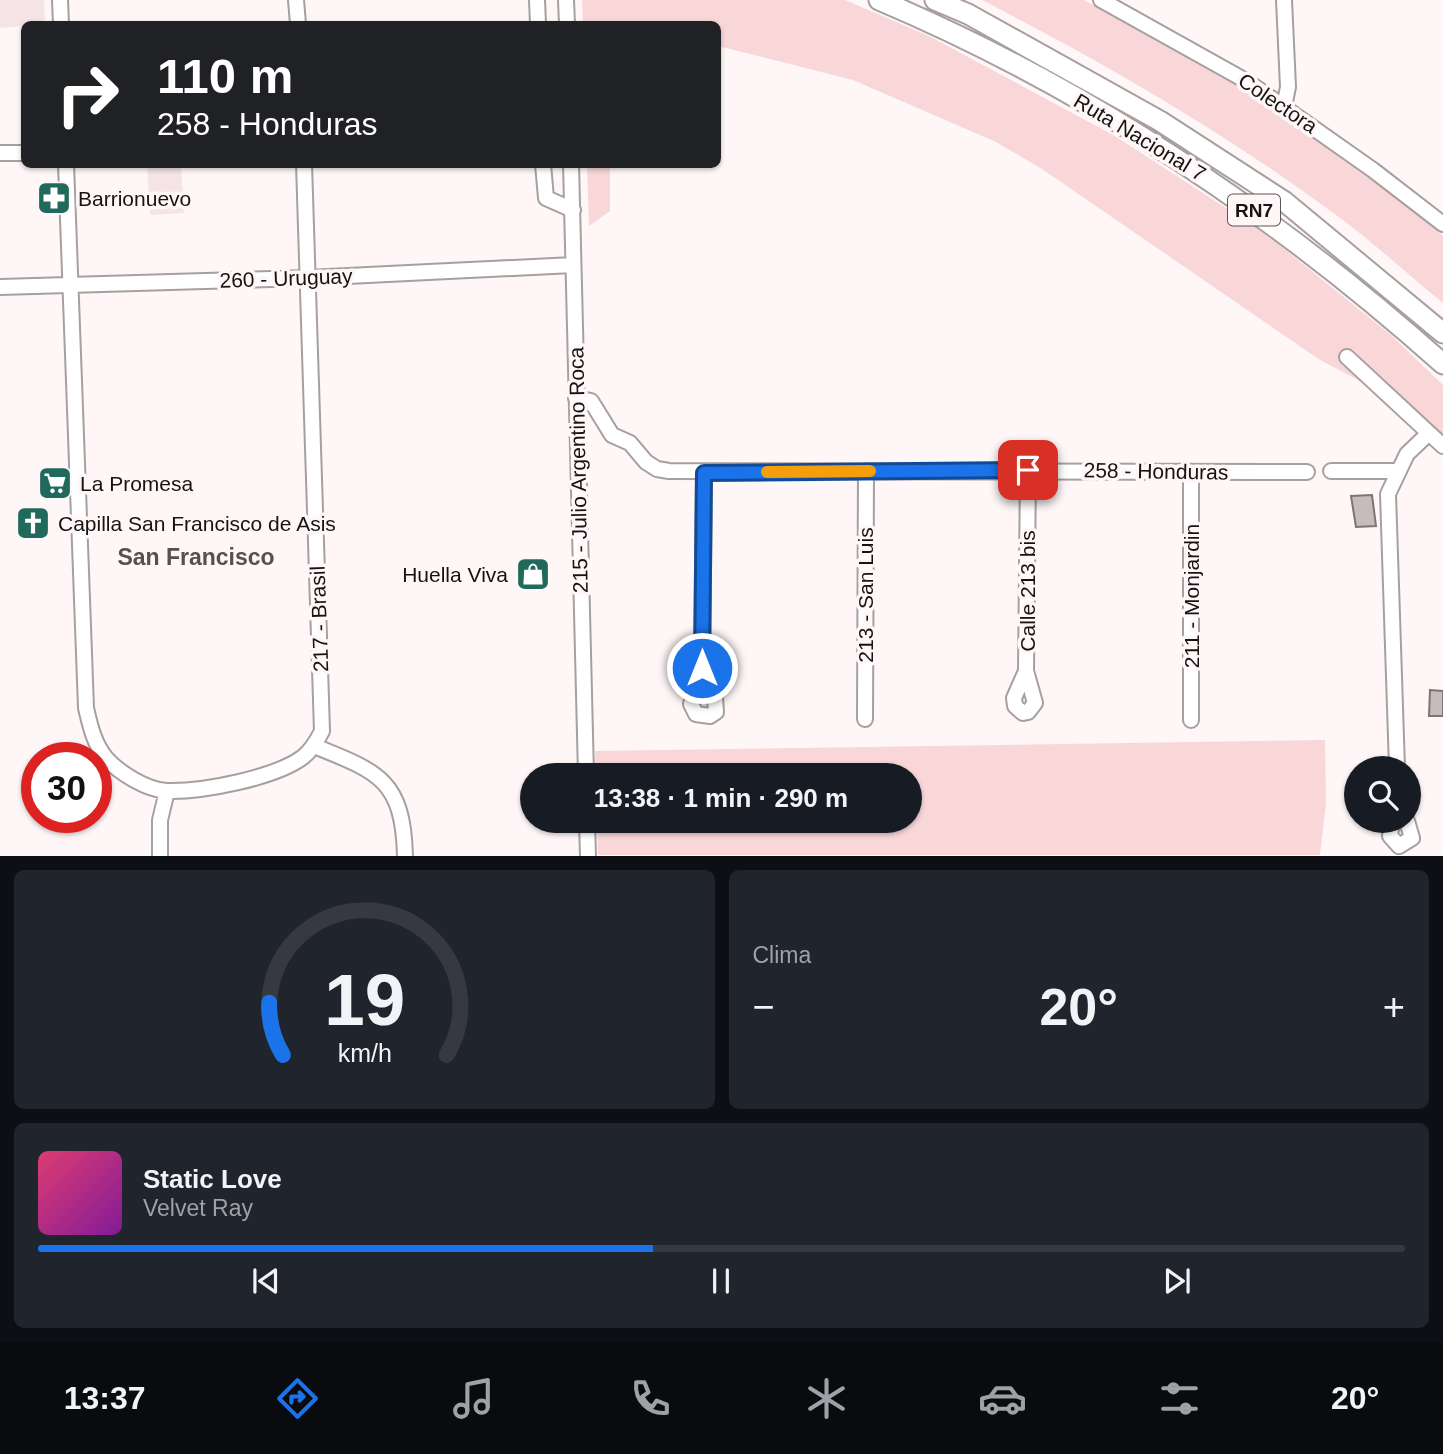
<!DOCTYPE html>
<html lang="es">
<head>
<meta charset="utf-8">
<style>
  body { margin:0; font-family:Arial,sans-serif; background:#20242c; color:#f1f3f6; height:100vh; display:flex; flex-direction:column; font-size:26px; white-space:nowrap }
  * { box-sizing:border-box; margin:0 }
  p { font-size:23px; color:#9ea1a6 }
  .icon { flex:none; width:38px; height:38px; fill:none; stroke:currentColor; stroke-width:2; stroke-linecap:round; stroke-linejoin:round }
  .map { position:relative; height:856px; overflow:hidden }
  .details { display:flex; flex-direction:column; gap:14px; padding:14px; background:#0d0f14; flex:1 }
  .details>* { flex:none }
  .hud { position:absolute; left:21px; top:21px; width:700px; height:147px; border-radius:10px; box-shadow:0 2px 5px #0004; background:#202124; color:#fff; overflow:hidden }
  .controls { position:absolute; left:1344px; top:756px; display:grid; gap:14px }
  .controls a { display:grid; place-items:center; width:77px; height:77px; border-radius:50%; background:#171b24; box-shadow:0 2px 5px #0004; font-size:35px }
  .speed { position:absolute; left:21px; top:742px; display:flex; gap:14px; font-size:35px; font-weight:700; text-align:center }
  .speed>* { display:grid; place-content:center; width:91px; height:91px; border-radius:50%; background:#171b24; box-shadow:0 2px 5px #0004; line-height:1 }
  .speed .limit { border:10px solid #d22; background:#fff; color:#111 }
  .pin { position:absolute; display:grid; place-items:center; width:60px; height:60px; color:#fff; margin:-30px; border-radius:14px; box-shadow:0 4px 10px #0006 }
  .me { position:absolute; width:77px; margin:-38px; rotate:0deg; stroke-linejoin:round; filter:drop-shadow(0 0 5px #0008) }
  .turn { display:flex; align-items:center; gap:24px; height:147px; padding:0 21px; font-size:32px }
  .turn .icon { width:91px; height:91px; stroke-width:2.5 }
  .turn b { display:block; font-size:49px; line-height:60px }
  .big { font-size:52px; font-weight:700; line-height:1.1 }
  .details .tile { flex:1; display:flex; flex-direction:column; justify-content:center; gap:10px; min-width:0; padding:0 24px; border-radius:10px; background:#20242c }
  .details .dial { align-items:center; gap:0 }
  .dial svg { height:182px; overflow:visible; fill:none; stroke:#363941; stroke-width:7; stroke-linecap:round; text-anchor:middle }
  .dial text { fill:#f1f3f6; stroke:none }
  .song { display:flex; align-items:center; gap:21px }
  .cover { width:84px; height:84px; border-radius:10px; background:linear-gradient(135deg,hsl(340 70% 55%),hsl(290 70% 35%)) }
  .played { height:7px; border-radius:4px; background:linear-gradient(90deg,#1a73e8 45%,#363941 45%) }
  .keys { display:flex; justify-content:space-around; direction:ltr }
  .heat { display:flex; justify-content:space-between; align-items:center; font-size:38px; direction:ltr }
  .details .tiles { flex:1; display:grid; gap:14px; grid-template-columns:1fr 1fr }
  .tile:last-child { grid-column:span 2 }
  .trip { position:absolute; left:520px; top:763px; width:402px; height:70px; border-radius:35px; background:#171b24; box-shadow:0 2px 5px #0004; font-weight:700; line-height:70px; text-align:center }
  .tab-bar { display:flex; height:112px; justify-content:space-around; align-items:center; background:#090b0e; color:#9ea1a6 }
  .tab-bar .icon { width:49px; height:49px }
  .tab-bar .active { color:#1a73e8 }
  .tab-bar b { font-size:32px; color:#f1f3f6 }
  .map>svg:first-child { display:block }
  .built { fill:#f4e4e5 }
  .green { fill:#f9d7d9 }
  .building { fill:#c6bcbd; stroke:#7d7474; stroke-width:2 }
  .lines { fill:none; stroke-linecap:round; stroke-linejoin:round }
  .minor-casing { stroke:#a89f9f; stroke-width:18 }
  .highway-casing { stroke:#a89f9f; stroke-width:23 }
  .minor { stroke:#fff; stroke-width:14 }
  .highway { stroke:#fff; stroke-width:19 }
  .route-casing { stroke:#114b97; stroke-width:18 }
  .route { stroke:#1a73e8; stroke-width:12 }
  .slow { stroke:#f59e0b; stroke-width:12 }
  .labels { text-anchor:middle; dominant-baseline:central; stroke-width:7; stroke-linejoin:round; paint-order:stroke }
  .shield { fill:#fef6f7; stroke:#5c5757; stroke-width:2 }
  .shield-label { font-size:19px; font-weight:bold; fill:#161313 }
  .street-label { font-size:21px; fill:#161313; stroke:#fef6f7 }
  .poi-label { font-size:21px; fill:#161313; stroke:#fef6f7; text-anchor:start }
  .neighbourhood-label { font-size:23px; font-weight:bold; fill:#574f50; stroke:#fef6f7 }
</style>
</head>
<body>
<div class="map">
<svg width="1443" height="856" viewBox="0 0 1443 856">
  <rect width="100%" height="100%" fill="#fef6f7"/>
  <path class="built" d="M0,0H44L45,24L0,28Z
    M147,165H181L184,213L150,215Z"/>
  <path class="green" d="M582,0H845L929,36L1115,136L1263,232L1391,335L1443,385V438L1381,392L1320,360L1042,169L996,142L853,80L718,46V24H620L607,22L606,24H583Z
    M982,0H1084L1260,99L1397,195L1443,236V303C1406,273 1371,240 1332,212C1222,131 1103,62 982,0Z
    M587,165H610V211L589,226Z
    M1325,740L1326,803L1320,855H598L597,821H910V775H596L595,751Z"/>
  <path class="building" d="M1372,495L1376,526L1356,527L1351,496Z
    M21,515H46V531H21Z
    M1430,690L1443,691V716H1429Z"/>
  <g class="lines">
    <g class="minor-casing">
      <path id="minor" d="M60,0L61,24
        M296,0L298,24
        M537,0L538,24
        M566,0L567,24
        M1101,0L1248,82L1373,170L1443,224
        M1284,0L1288,87L1284,107
        M0,153H24
        M66,164L86,708C90,725 94,744 106,758C119,773 147,790 167,791C202,792 275,778 303,757C312,750 317,741 322,731L304,164
        M543,164L546,198L573,210
        M571,164L586,775
        M0,287L307,278L573,265
        M1347,357L1443,446
        M576,398L591,401L612,435L630,443L646,462L657,469L669,471L1307,472
        M1331,471H1397
        M702,668L715,698L716,712L710,716L696,714L691,704L702,668L704,473
        M1026,671L1014,698L1015,706L1023,713L1028,712L1035,703L1026,671L1028,470
        M865,719L866,471
        M1191,720V472
        M314,746C379,772 403,780 405,856
        M1397,768L1388,494L1407,454L1429,433
        M587,821L588,856
        M1392,821L1390,836L1399,846L1412,838L1407,821
        M160,856V820L167,791"/>
    </g>
    <g class="highway-casing">
      <path id="highway" d="M879,0C1089,89 1273,212 1443,364
        M935,0L968,14L1160,121L1285,202L1443,333"/>
    </g>
    <use href="#minor" class="minor"/>
    <use href="#highway" class="highway"/>
  </g>
  <g class="lines">
    <g class="route-casing">
      <path id="route" d="M702,668L704,473L1028,470"/>
    </g>
    <use href="#route" class="route"/>
    <path class="slow" d="M767,472L870,471"/>
  </g>
  <defs>
    <g id="pharmacy-square" transform="scale(1.75)"><rect x="-9" y="-9" width="18" height="18" rx="4" fill="#22695d" stroke="#fef6f7"/><path d="M-2-6h4v4h4v4h-4v4h-4v-4h-4v-4h4Z" fill="#fff"/></g>
    <g id="supermarket-square" transform="scale(1.75)"><rect x="-9" y="-9" width="18" height="18" rx="4" fill="#22695d" stroke="#fef6f7"/><path d="M-6-5.5h2.5l.6 2H6L4.5 2H-2.5L-4.4-4H-6ZM-1.5 3.2a1.3 1.3 0 1 0 .1 0ZM3 3.2a1.3 1.3 0 1 0 .1 0Z" fill="#fff"/></g>
    <g id="church-square" transform="scale(1.75)"><rect x="-9" y="-9" width="18" height="18" rx="4" fill="#22695d" stroke="#fef6f7"/><path d="M-1.2-6h2.4v3.5h3.3v2.4h-3.3V6h-2.4V-.1h-3.3v-2.4h3.3Z" fill="#fff"/></g>
    <g id="shop-square" transform="scale(1.75)"><rect x="-9" y="-9" width="18" height="18" rx="4" fill="#22695d" stroke="#fef6f7"/><path d="M-5-2.5h2.3a2.7 3.5 0 0 1 5.4 0H5L5.5 6h-11ZM-1.5-2.5h3a1.5 2.3 0 0 0-3 0Z" fill="#fff"/></g>
  </defs>
  <g fill-rule="evenodd">
    <use href="#pharmacy-square" x="54" y="198"/>
    <use href="#supermarket-square" x="55" y="483"/>
    <use href="#church-square" x="33" y="523"/>
    <use href="#shop-square" x="533" y="574"/>
  </g>
  <g class="labels">
    <rect class="shield" x="1228" y="194.5" width="52" height="31" rx="5"/>
    <g class="shield-label">
      <text x="1254" y="210">RN7</text>
    </g>
    <g class="street-label">
      <text transform="translate(1278 103) rotate(34)">Colectora</text>
      <text transform="translate(1140 137) rotate(31)">Ruta Nacional 7</text>
      <text transform="translate(286 278) rotate(-2)">260 - Uruguay</text>
      <text transform="translate(578 470) rotate(-91)">215 - Julio Argentino Roca</text>
      <text transform="translate(1156 471) rotate(1)">258 - Honduras</text>
      <text transform="translate(1027 591) rotate(-90)">Calle 213 bis</text>
      <text transform="translate(865 595) rotate(-90)">213 - San Luis</text>
      <text transform="translate(1191 596) rotate(-90)">211 - Monjardin</text>
      <text transform="translate(319 619) rotate(-92)">217 - Brasil</text>
    </g>
    <g class="poi-label">
      <text x="78" y="198">Barrionuevo</text>
      <text x="80" y="483">La Promesa</text>
      <text x="58" y="523">Capilla San Francisco de Asis</text>
      <text x="508" y="574" text-anchor="end">Huella Viva</text>
    </g>
    <g class="neighbourhood-label">
      <text x="196" y="557">San Francisco</text>
    </g>
  </g>
</svg>
<div class="controls">
<a><svg class="icon" aria-label="search" viewBox="0 0 24 24"><circle cx="10" cy="10" r="6"/><path d="M15 15l6 6"/></svg></a>
</div>
<div class="speed"><div class="limit">30</div></div>
<div class="pin" style="left:1028px;top:470px;background:#d93025"><svg class="icon" aria-label="arrive" viewBox="0 0 24 24"><path d="M6 21V4h12l-3 4 3 4H6"/></svg></div>
<svg class="me" style="left:702px;top:668px" viewBox="-20 -20 40 40"><circle r="17" fill="#1a73e8" stroke="#fff" stroke-width="3"/><path d="M0-11L8 9 0 5-8 9z" fill="#fff"/></svg>
<div class="trip">13:38 · 1 min · 290 m</div>
<div class="hud">
<div class="turn"><svg class="icon" aria-label="right" viewBox="0 0 24 24"><path d="M7 20v-9h11M14 6l5 5-5 5"/></svg><div><b>110 m</b>258 - Honduras</div></div>
</div>
</div>
<section class="details">
<div class="tiles">
<div class="tile dial"><svg viewBox="0 0 100 80">
<path d="M14 69A42 42 0 1 1 86 69"/>
<path d="M14 69A42 42 0 0 1 8 46" stroke="#1a73e8"/>
<text x="50" y="56" font-size="32" font-weight="700">19</text>
<text x="50" y="72" font-size="11">km/h</text>
</svg></div>
<div class="tile"><p>Clima</p>
<div class="heat"><a>−</a><b class="big">20°</b><a>+</a></div>
</div>
<div class="tile">
<div class="song"><i class="cover"></i><div><b>Static Love</b><p>Velvet Ray</p></div></div>
<div class="played"></div>
<div class="keys"><svg class="icon" aria-label="previous" viewBox="0 0 24 24"><path d="M18 5L8 12l10 7zM5 5v14"/></svg><svg class="icon" aria-label="pause" viewBox="0 0 24 24"><path d="M8 5v14M16 5v14"/></svg><svg class="icon" aria-label="next" viewBox="0 0 24 24"><path d="M6 5l10 7-10 7zM19 5v14"/></svg></div>
</div>
</div>
</section>
<nav class="tab-bar">
<b>13:37</b>
<svg class="icon active" aria-label="directions" viewBox="0 0 24 24"><path d="M12 3l9 9-9 9-9-9zM9 14v-3h6M13 9l2 2-2 2"/></svg>
<svg class="icon" aria-label="music" viewBox="0 0 24 24"><path d="M9 18V5l10-2v13"/><circle cx="6" cy="18" r="3"/><circle cx="16" cy="16" r="3"/></svg>
<svg class="icon" aria-label="phone" viewBox="0 0 24 24"><path d="M5 4h4l2 5-3 2q2 4 5 5l2-3 5 2v4C11 20 4 13 5 4z"/></svg>
<svg class="icon" aria-label="climate" viewBox="0 0 24 24"><path d="M12 3v18M4 7l16 10M4 17L20 7"/></svg>
<svg class="icon" aria-label="car" viewBox="0 0 24 24"><path d="M5 17H2v-5l4-1 3-4h7l3 4 3 1v5h-3M9 17h6M6 11h13"/><circle cx="7" cy="17" r="2"/><circle cx="17" cy="17" r="2"/></svg>
<svg class="icon" aria-label="filters" viewBox="0 0 24 24"><path d="M4 7h16M4 17h16"/><circle cx="9" cy="7" r="2"/><circle cx="15" cy="17" r="2"/></svg>
<b>20°</b>
</nav>
</body>
</html>
